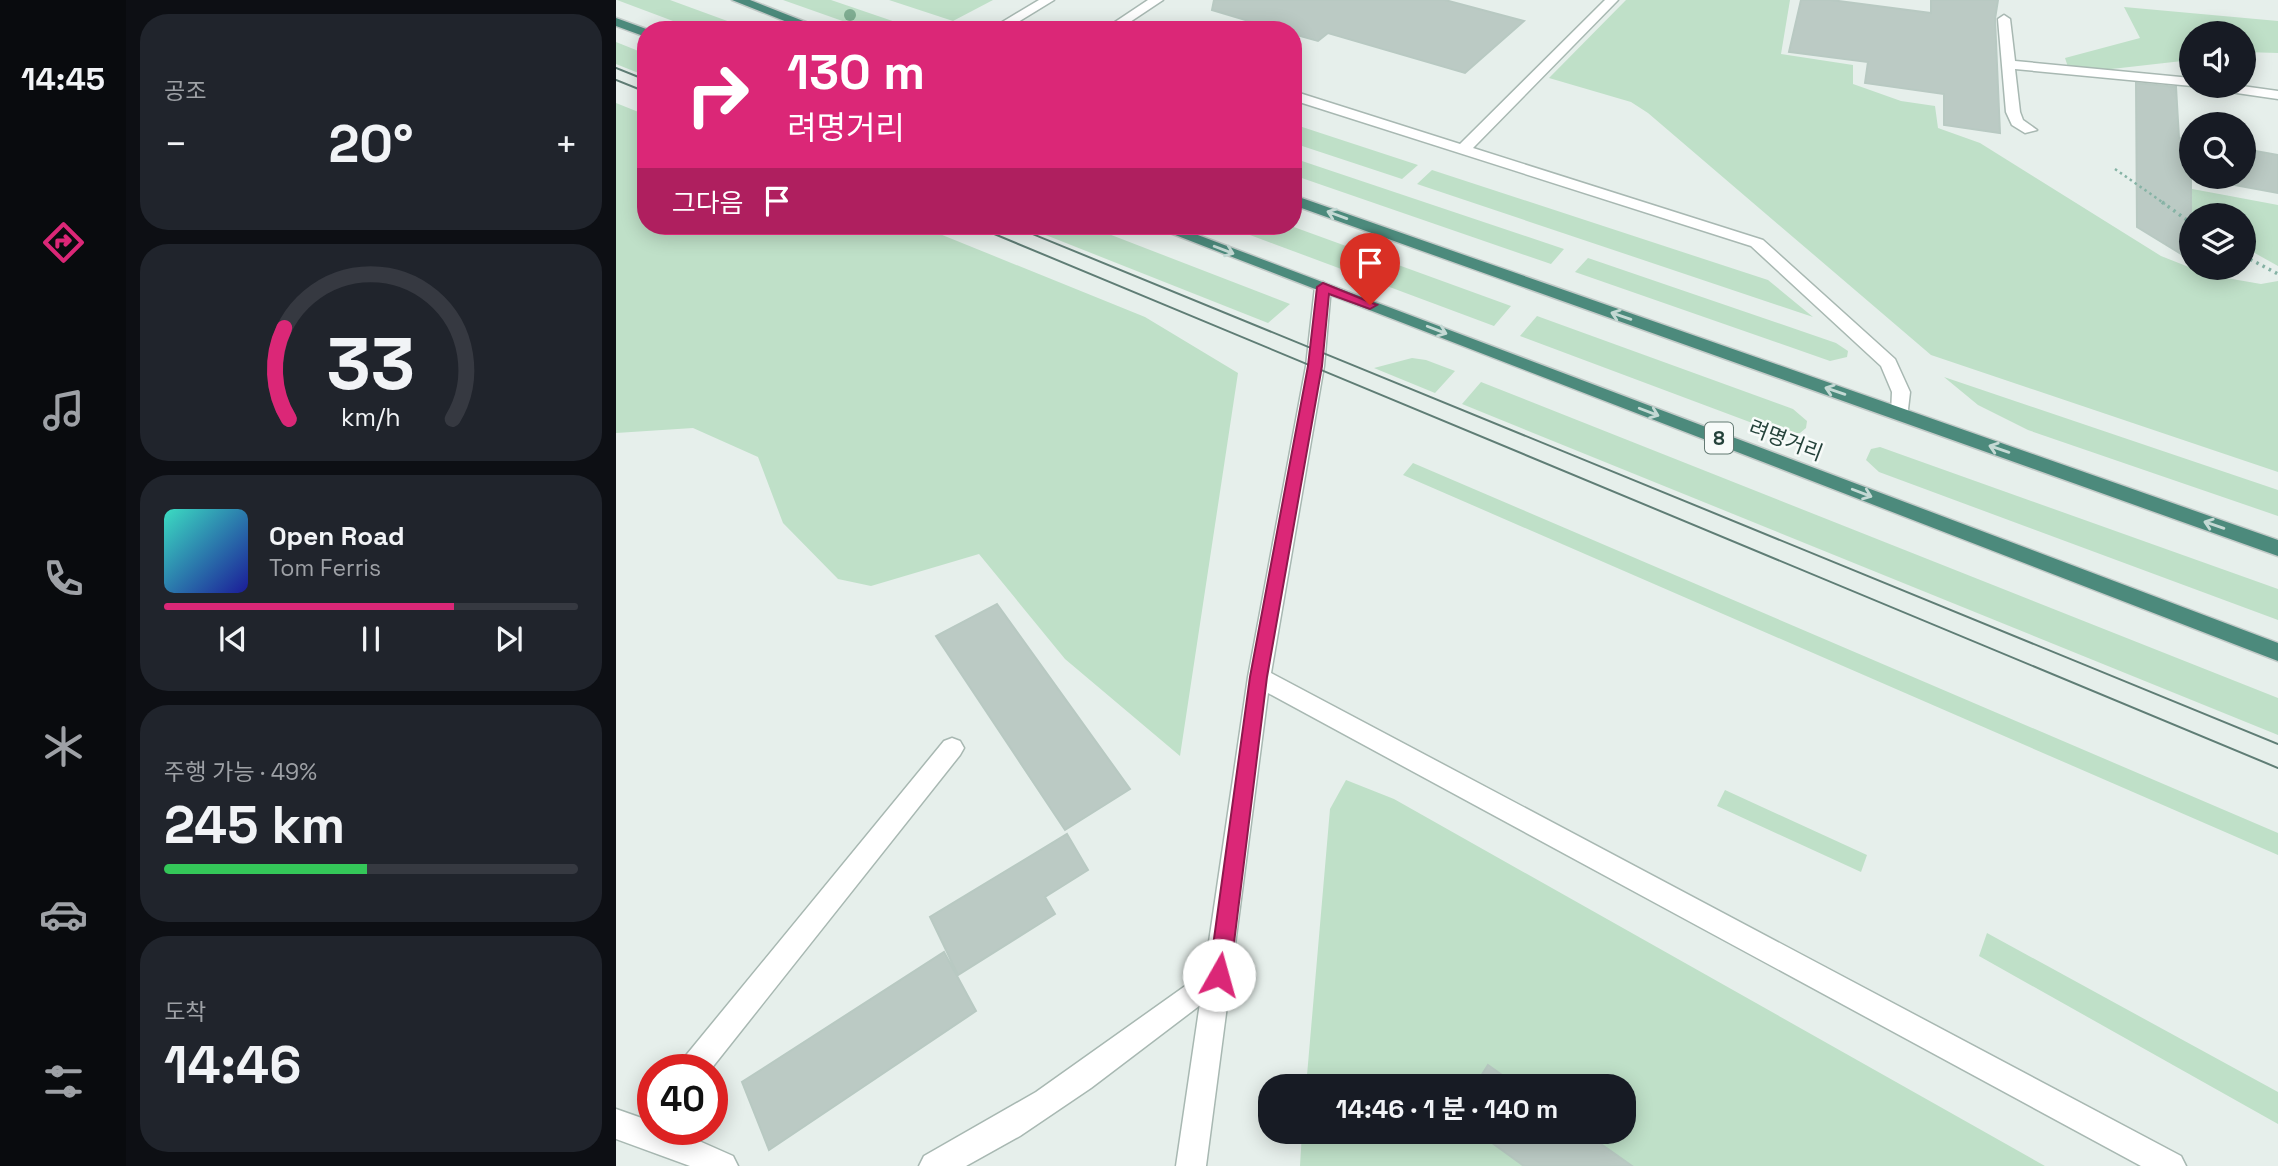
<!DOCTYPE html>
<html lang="ko">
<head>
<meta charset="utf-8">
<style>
  body { margin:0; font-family:"Space Grotesk","Noto Sans KR",sans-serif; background:#20242c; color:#f1f3f6; height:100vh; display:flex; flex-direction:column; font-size:26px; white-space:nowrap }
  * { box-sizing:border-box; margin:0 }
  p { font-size:23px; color:#9ea1a6 }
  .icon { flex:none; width:38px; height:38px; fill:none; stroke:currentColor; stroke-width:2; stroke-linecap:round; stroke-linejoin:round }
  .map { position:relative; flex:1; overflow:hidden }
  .drawer { display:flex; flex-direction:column; gap:14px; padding:14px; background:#0d0f14; width:490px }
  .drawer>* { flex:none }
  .guide { position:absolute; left:21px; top:21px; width:665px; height:214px; border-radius:28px; box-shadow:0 4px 18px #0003; background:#db2777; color:#fff; overflow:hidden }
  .controls { position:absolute; left:1563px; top:21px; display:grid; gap:14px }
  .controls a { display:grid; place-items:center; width:77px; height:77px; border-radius:50%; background:#171b24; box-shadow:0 4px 18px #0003; font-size:35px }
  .speed { position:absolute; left:21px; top:1054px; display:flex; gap:14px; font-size:35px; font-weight:700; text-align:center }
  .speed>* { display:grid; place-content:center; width:91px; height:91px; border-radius:50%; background:#171b24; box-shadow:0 4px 18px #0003; line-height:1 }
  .speed .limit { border:10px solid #d22; background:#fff; color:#111 }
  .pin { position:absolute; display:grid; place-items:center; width:60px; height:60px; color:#fff; margin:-72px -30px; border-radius:50% 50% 50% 0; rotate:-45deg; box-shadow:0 0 7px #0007 }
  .pin .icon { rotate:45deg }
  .me { position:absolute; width:77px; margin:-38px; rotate:7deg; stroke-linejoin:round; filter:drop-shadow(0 0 5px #0008) }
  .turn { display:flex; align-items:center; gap:24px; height:147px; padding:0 35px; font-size:32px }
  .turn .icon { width:91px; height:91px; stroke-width:2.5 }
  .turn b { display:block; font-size:49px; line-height:60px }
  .then { display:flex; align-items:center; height:66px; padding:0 35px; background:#0003; gap:14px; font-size:26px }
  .big { font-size:52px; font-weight:700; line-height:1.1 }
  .drawer .widget { flex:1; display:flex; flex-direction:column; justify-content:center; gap:10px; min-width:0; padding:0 24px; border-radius:28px; background:#20242c }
  .drawer .dial { align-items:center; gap:0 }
  .dial svg { height:182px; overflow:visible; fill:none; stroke:#363941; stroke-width:7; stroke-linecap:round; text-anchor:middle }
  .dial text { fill:#f1f3f6; stroke:none }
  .song { display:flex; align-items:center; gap:21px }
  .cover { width:84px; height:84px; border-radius:10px; background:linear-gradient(135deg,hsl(170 70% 55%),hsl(240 70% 35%)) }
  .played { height:7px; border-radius:4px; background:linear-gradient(90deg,#db2777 70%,#363941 70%) }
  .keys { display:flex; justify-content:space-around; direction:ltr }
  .heat { display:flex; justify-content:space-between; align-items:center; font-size:38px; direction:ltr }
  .charge { height:10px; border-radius:5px; background:linear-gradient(90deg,#34c759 49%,#363941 0) }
  .trip { position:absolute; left:642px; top:1074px; width:378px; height:70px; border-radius:28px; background:#171b24; box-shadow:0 4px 18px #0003; font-weight:700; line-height:70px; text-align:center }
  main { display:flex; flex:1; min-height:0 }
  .tab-bar { display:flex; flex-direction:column; width:126px; justify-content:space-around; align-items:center; background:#090b0e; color:#9ea1a6 }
  .tab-bar .icon { width:49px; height:49px }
  .tab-bar .current { color:#db2777 }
  .tab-bar b { font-size:32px; color:#f1f3f6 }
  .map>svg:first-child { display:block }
  .green { fill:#bfe0c8 }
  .building { fill:#bbcac4; stroke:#b8c9c2; stroke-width:2 }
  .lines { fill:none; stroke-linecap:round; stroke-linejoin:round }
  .service-casing { stroke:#a8b8b2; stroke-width:3 }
  .minor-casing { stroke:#a8b8b2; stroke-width:3 }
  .tertiary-casing { stroke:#a8b8b2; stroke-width:3 }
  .trunk-casing { stroke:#c2cac8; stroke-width:3 }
  .path-far1 { stroke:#86b3a5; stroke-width:2.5; stroke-dasharray:2.5 3.5; stroke-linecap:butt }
  .path { stroke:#86b3a5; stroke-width:3.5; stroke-dasharray:2.5 4.5; stroke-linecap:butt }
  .service { fill:#fff; fill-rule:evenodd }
  .minor { fill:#fff; fill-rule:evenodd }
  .tertiary { fill:#fff; fill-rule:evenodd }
  .trunk { fill:#4c8a7c; fill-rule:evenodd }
  .tram { stroke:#5f7d75; stroke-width:2 }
  .tree { fill:#80af93 }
  .oneway { stroke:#c4d9d4 }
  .route { fill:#db2777; stroke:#8e194d; stroke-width:2 }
  .labels { text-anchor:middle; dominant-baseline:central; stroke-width:5; stroke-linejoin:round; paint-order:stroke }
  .shield { fill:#f7fbf9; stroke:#637a73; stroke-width:2 }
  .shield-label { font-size:19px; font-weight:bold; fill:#24423a }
  .street-label { font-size:21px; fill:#24423a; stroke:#f7fbf9 }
</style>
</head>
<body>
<main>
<nav class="tab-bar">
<b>14:45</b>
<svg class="icon current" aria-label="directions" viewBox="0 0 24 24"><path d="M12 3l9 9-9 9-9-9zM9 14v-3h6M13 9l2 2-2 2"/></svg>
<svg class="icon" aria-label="music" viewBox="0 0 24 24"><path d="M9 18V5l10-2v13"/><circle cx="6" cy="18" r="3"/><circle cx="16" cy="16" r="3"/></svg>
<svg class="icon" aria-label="phone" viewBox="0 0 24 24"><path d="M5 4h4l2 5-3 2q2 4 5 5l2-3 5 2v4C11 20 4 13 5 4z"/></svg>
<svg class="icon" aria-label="climate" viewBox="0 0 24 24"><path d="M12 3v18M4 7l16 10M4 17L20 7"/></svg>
<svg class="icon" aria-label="car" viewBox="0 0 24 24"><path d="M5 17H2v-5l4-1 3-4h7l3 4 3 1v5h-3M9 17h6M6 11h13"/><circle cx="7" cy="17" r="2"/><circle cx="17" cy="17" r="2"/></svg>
<svg class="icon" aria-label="filters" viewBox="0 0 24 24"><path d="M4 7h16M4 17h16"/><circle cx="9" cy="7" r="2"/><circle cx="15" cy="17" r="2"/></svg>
</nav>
<section class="drawer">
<div class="widget"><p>공조</p>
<div class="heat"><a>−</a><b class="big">20°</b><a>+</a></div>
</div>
<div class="widget dial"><svg viewBox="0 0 100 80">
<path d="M14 69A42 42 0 1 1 86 69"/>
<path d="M14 69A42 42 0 0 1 12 29" stroke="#db2777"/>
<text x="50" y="56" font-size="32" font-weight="700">33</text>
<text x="50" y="72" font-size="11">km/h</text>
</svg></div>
<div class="widget">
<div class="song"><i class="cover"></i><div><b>Open Road</b><p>Tom Ferris</p></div></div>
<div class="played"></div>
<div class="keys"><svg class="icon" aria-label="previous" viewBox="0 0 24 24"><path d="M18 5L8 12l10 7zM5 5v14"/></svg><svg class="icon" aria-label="pause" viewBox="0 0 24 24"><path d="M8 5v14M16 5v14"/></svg><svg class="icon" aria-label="next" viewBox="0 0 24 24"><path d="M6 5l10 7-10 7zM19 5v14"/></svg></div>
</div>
<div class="widget"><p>주행 가능 · 49%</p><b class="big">245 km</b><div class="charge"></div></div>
<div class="widget"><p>도착</p><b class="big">14:46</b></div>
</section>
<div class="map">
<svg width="1662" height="1166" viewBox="0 0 1662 1166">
  <rect width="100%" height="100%" fill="#e6efeb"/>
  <path class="green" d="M1,0H54L136,30H81Z
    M167,0H215L303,30H252Z
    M273,0H377L337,21Z
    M1010,0H1174L1165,54L1237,65V84L1285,101L1319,106L1322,128L1364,143L1545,256L1593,275L1645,284L1662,281V472L1315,355L1032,113L1015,102L933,78Z
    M1508,7L1662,21V53L1628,52V33H1575V60L1478,71L1452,67L1449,58L1524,38Z
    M0,42L30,54V76L0,64Z
    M0,103L30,115V226H304L529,317L622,373L564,756L449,659L363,554L255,586L222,579L167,523L142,457L77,428L0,433Z
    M677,124L802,165L786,179L677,143Z
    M677,158L948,249L935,264L677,175Z
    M816,170L1152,280L1197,317L801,184Z
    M1523,179L1662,205V266L1628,247V215H1575Z
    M407,226H472L674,304L652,323Z
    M610,226H675L895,306L878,326Z
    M972,258L1220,343L1232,351L1231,357L1214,361L959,272Z
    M921,316L1177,409L1191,421L1190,428L1184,433H1163L904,336Z
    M796,358L810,360L839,371L819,393L758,368Z
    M1328,377L1662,490V516L1412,430L1362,405Z
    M865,382L1662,698V735L846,404Z
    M1264,447L1662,589V620L1263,472L1250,460L1255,449Z
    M797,463L1662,833V855L787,475Z
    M730,780L778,799L1429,1166H684L686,1132H1008V1087H690L714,809Z
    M1109,790L1251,855L1245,872L1101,806Z
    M1371,933L1662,1092V1124L1363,956Z"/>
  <path class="building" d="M598,0H829L908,21L849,73L712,33L702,41L677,34V30H663L596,10Z
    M1185,0H1215L1315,13V0H1382L1379,19L1384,133L1328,125V94L1249,83L1252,62L1173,52Z
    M1520,83L1560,87L1563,138L1575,140V177H1628V149L1662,155V193L1575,177V260L1521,227Z
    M381,604L514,789L449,830L320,636Z
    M451,834L472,870L429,897L439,914L342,975L314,917Z
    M328,952L360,1011L153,1150L126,1082Z
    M872,1065L903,1087H858Z
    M861,1132H968L1016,1166H908Z"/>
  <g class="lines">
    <g class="service-casing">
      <path id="service" d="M1388,15L1394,19L1399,61L1575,78L1576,86L1399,69L1404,112L1407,120L1421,130L1409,133L1396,125L1390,112L1382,19Z
        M1593,86H1626L1662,91V99L1600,90Z
        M336,738L344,741L348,748L344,755L95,1069H63L67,1059L328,741Z
        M603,962L612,966L616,975L612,984L475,1088L404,1136L350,1166H303L308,1156L420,1092Z
        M0,1109L37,1122V1129H56L117,1156L122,1166H74L0,1139Z"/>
    </g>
    <g class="minor-casing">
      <path id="minor" d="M423,0H438L389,30H373Z
        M532,0H547L502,30H487Z
        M989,0H1002L857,148L1147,240L1279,359L1294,392L1291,418L1284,420L1275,414L1276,392L1265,366L1135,246L677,100V91L844,144Z"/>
    </g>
    <g class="tertiary-casing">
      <path id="tertiary" d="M707,282L715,287L708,366L655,673L1565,1156L1570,1166H1525L652,693L590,1166H560L632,677L690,366L699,287Z"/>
    </g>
    <g class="trunk-casing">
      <path id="trunk" d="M116,0H134L210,30H191Z
        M0,18L33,30H30V37L0,26Z
        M677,195L1662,540V556L677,205Z
        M536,226H558L1662,643V661Z"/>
    </g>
    <path class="path-far1" d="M1499,169L1549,204"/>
    <path class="path" d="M1546,202L1575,223
      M1628,256L1662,274"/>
    <use href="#service" class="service"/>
    <use href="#minor" class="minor"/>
    <use href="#tertiary" class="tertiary"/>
    <use href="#trunk" class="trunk"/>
    <path class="tram" d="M0,68L30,80
      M0,80L30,92
      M359,226L1662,768
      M397,226L1662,744"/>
  </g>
  <circle class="tree" cx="234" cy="15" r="6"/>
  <defs><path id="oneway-shaft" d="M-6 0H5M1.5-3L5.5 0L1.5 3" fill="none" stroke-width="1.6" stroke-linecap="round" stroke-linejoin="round" transform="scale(1.75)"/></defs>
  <g class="oneway">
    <use href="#oneway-shaft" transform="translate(721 215) rotate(-160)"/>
    <use href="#oneway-shaft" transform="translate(608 250) rotate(21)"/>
    <use href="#oneway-shaft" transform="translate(1005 316) rotate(-161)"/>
    <use href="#oneway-shaft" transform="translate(821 330) rotate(21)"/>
    <use href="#oneway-shaft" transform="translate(1219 391) rotate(-161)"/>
    <use href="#oneway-shaft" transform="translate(1033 412) rotate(21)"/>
    <use href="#oneway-shaft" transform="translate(1383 449) rotate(-161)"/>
    <use href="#oneway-shaft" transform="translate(1246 493) rotate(21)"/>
    <use href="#oneway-shaft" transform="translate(1598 525) rotate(-161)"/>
  </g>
  <path class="route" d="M707,283L761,305L754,309L713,294L706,366L651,677L614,975L611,982L603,985L596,982L593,975L634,677L692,366L701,287Z"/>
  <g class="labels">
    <rect class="shield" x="1089" y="422.5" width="28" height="31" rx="5"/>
    <g class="shield-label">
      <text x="1103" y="438">8</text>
    </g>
    <g class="street-label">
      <text transform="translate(1170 440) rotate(21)">려명거리</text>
    </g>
  </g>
</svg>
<div class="controls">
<a><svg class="icon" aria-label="sound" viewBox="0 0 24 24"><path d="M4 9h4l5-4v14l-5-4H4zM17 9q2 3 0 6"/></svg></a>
<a><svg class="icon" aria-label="search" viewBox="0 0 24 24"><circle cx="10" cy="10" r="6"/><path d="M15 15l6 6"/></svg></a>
<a><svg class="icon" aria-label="layers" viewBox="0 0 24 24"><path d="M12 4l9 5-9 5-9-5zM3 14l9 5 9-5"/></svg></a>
</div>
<div class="speed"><div class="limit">40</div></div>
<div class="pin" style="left:754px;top:305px;background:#d93025"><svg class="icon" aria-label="arrive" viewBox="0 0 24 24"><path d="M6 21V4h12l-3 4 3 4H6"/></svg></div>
<svg class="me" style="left:603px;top:975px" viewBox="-20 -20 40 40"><circle r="19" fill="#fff"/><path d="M0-13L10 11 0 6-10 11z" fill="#db2777"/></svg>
<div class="trip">14:46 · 1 분 · 140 m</div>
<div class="guide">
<div class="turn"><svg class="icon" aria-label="right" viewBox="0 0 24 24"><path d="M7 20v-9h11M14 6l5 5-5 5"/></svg><div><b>130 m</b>려명거리</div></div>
<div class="then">그다음<svg class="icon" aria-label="arrive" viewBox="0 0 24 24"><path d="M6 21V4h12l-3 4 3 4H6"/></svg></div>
</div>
</div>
</main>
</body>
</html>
